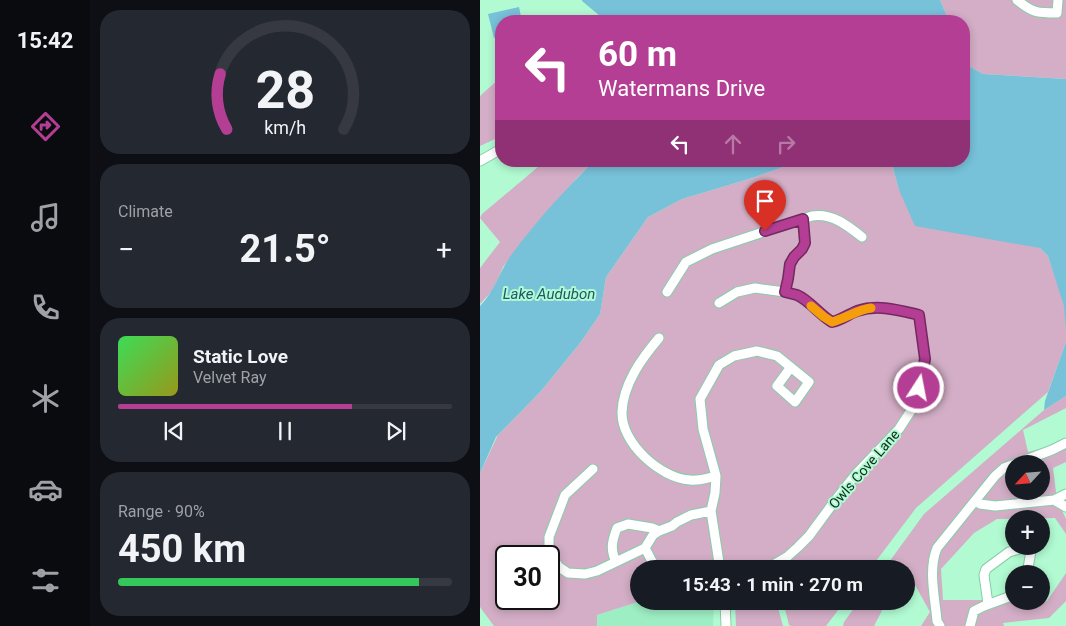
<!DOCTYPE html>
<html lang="en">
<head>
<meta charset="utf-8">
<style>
  body { margin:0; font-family:Roboto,sans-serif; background:#242831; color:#f1f3f6; height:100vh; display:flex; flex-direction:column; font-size:19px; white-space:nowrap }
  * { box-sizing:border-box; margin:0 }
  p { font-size:16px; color:#9ea1a6 }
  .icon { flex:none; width:28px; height:28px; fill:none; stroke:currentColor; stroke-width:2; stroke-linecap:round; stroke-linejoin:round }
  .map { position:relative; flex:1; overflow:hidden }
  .details { display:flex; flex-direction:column; gap:10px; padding:10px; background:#0d0f14; width:390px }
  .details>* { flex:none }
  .guide { position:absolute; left:15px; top:15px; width:475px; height:152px; border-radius:20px; box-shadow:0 2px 8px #0003; background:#b43e94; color:#fff; overflow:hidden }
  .needle { width:32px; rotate:244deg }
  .controls { position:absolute; left:525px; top:455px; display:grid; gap:10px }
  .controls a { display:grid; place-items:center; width:45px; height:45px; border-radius:50%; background:#171b24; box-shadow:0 2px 8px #0003; font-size:25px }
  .speed { position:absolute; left:15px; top:545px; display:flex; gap:10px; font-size:25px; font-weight:700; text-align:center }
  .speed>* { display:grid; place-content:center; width:65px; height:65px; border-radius:50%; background:#171b24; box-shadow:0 2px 8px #0003; line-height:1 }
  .speed .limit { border:2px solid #111; border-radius:8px; background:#fff; color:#111 }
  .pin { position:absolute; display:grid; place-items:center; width:42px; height:42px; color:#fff; margin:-51px -21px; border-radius:50% 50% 50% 0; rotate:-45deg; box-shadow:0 0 5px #0007 }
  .pin .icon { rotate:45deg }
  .me { position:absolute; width:55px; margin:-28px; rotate:11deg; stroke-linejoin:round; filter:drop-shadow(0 0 4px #0008) }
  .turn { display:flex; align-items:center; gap:18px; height:105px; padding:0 20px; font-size:22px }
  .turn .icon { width:65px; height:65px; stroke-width:2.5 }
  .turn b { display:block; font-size:35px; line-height:42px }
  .lanes { display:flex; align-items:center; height:48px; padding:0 20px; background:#0003; justify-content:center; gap:25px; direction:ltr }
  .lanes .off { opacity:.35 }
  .big { font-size:38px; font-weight:700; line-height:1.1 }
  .details .widget { flex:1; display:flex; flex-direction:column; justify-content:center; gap:8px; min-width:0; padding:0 18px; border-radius:20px; background:#242831 }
  .details .dial { align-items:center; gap:0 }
  .dial svg { height:130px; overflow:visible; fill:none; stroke:#363941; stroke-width:7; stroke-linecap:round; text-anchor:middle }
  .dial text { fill:#f1f3f6; stroke:none }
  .song { display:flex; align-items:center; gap:15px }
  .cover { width:60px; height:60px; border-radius:8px; background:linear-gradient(135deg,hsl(130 70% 55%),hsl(60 70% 35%)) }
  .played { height:5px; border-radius:2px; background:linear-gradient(90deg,#b43e94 70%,#363941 70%) }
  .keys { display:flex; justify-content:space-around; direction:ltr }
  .heat { display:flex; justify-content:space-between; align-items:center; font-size:28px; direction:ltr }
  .charge { height:8px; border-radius:4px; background:linear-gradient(90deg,#34c759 90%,#363941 0) }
  .trip { position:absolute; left:150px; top:560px; width:285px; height:50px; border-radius:25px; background:#171b24; box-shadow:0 2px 8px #0003; font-weight:700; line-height:50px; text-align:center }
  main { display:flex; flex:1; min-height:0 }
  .menu { display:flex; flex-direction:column; width:90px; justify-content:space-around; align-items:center; background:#090b0e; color:#9ea1a6 }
  .menu .icon { width:35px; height:35px }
  .menu .on { color:#b43e94 }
  .menu b { font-size:22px; color:#f1f3f6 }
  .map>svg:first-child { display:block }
  .built { fill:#9eeec4 }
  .green { fill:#d3aec6; fill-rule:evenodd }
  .water { fill:#77c1d9 }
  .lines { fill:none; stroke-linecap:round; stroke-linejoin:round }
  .street-casing { stroke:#87cea8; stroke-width:11 }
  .street { stroke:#fff; stroke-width:9 }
  .route-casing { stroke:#752860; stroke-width:12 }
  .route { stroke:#b43e94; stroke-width:9 }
  .slow { stroke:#f59e0b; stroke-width:9 }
  .labels { text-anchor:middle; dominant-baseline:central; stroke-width:4; stroke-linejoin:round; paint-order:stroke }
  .street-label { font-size:14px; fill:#0f2c1e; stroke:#b1fad2 }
  .water-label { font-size:15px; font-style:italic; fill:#1c5869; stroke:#b1fad2 }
</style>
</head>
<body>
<main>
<nav class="menu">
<b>15:42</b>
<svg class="icon on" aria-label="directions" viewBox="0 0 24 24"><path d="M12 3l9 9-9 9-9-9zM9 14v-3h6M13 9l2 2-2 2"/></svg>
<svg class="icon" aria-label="music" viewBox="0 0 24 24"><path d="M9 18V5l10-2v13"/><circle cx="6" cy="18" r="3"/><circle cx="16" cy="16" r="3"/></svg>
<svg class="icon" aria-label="phone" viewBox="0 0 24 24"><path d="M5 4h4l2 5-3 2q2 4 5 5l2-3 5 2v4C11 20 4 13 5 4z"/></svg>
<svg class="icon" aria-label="climate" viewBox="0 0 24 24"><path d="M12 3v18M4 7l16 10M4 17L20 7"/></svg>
<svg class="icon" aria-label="car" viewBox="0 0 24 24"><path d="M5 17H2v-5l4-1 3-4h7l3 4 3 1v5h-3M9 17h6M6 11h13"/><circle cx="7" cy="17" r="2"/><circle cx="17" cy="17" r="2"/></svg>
<svg class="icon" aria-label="filters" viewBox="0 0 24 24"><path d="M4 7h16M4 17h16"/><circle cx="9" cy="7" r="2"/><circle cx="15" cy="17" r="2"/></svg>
</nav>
<section class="details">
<div class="widget dial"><svg viewBox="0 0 100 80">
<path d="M14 69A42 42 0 1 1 86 69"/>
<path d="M14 69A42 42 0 0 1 10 35" stroke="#b43e94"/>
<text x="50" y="56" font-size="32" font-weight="700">28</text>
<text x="50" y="72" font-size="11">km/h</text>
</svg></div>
<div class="widget"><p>Climate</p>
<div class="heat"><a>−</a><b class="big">21.5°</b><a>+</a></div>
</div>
<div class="widget">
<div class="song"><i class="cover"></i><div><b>Static Love</b><p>Velvet Ray</p></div></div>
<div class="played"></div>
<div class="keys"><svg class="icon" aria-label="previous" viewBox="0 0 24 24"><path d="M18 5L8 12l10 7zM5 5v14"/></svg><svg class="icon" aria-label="pause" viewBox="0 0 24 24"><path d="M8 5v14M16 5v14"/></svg><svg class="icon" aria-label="next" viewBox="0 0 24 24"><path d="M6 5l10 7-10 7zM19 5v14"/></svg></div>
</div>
<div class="widget"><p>Range · 90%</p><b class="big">450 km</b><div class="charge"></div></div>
</section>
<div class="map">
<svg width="586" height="626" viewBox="0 0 586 626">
  <rect width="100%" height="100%" fill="#b1fad2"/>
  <path class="built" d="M161,601H234L233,626H117V615Z"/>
  <path class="green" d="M460,0H586V79L503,74L487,65L484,57V21H469Z
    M21,77V135L15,139L0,146V96Z
    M65,161H114L97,178L50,231L23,267L18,279L11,292L0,304V268L20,242L0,218L2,214Z
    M320,161H407L412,164L419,190L560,248L568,256L585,306L586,331V342L568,392L436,508L390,569H159V601H161L117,615V626H14L0,607V473L18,435L61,391L100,343L120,314L126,277L168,217L202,199L272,178ZM26,556H69V599H26Z
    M586,396V408L543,430L548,452L571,446L586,438V462L573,468L577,500L586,519V534L575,518L517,519L494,533L461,569L463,600H534V601H567L586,573V601L569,618L523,623L524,626H441L450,612L430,576L426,579V569H404L444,514L564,410ZM534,464H561V491H534Z
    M255,601H296L303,626H256Z
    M303,601H365L346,626H311L309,625Z
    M379,601H407L394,626H363L364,622Z"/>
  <path class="water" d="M102,0H460L469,21H126L102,1Z
    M39,7L42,21H21V27L19,28L21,36L14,38L8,14Z
    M484,57L487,65L503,74L586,79V331L584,306L568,256L560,248L435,226L419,190L412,164L407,161H484Z
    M114,161H320L272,178L202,199L168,217L126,277L120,314L100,343L61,391L16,437L0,473V306C15,291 20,270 32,254C56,221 85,190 114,161Z
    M586,342V396L564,410L565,401Z"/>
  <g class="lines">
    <g class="street-casing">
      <path id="street" d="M537,0C553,13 557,13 577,13L578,0
        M0,161L21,149
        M187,292L206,262L232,249L332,216C352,213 367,225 382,237
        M305,292L308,279L309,264L314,257L322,249L325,243L323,219
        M239,303L257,292L275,288L305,292L318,296L326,301L344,317L352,322C361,320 369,314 377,311C398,304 418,310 439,315L445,359L439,388L432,409L419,429L376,474L354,502L329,536L318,547L307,557L295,564L284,569
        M179,338C162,358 143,384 142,412C141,443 180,478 210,480C218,481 228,478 236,476L235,493L231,511L240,569
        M113,469L85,495L69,537V550L73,559L79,567L88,573L105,574L117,571L165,548L173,535L179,531L192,526L197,522L211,515L231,511
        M236,476L223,429L220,399L239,365L254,356L277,351L297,356L329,382L315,402L297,386L311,367
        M574,500L586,507
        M495,501L500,504L515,506L574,500L586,494
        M165,548L176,569
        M136,562C130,549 132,541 137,528L148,524L172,528L179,531
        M245,601L246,626
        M508,604L504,575L506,569L529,552L543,548L551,551L547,574
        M460,626L457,621C455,598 448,569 457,548L515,476L524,468L572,450L586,443
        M490,626L494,611L504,606L534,595"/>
    </g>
    <use href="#street" class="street"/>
  </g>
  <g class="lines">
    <g class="route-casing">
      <path id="route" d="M285,231L323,219L325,243L322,249L314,257L310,264L308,279L305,292C309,293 313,294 317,295C329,300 340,315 352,322C361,320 369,314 377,311C398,304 418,310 439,315L445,359L439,388"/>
    </g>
    <use href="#route" class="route"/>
    <path class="slow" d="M331,306L344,317L352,322C366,318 377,310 391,308"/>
  </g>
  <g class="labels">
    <g class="street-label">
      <text transform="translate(384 469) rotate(-49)">Owls Cove Lane</text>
    </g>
    <g class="water-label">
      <text x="69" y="294">Lake Audubon</text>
    </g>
  </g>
</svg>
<div class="controls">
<a><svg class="needle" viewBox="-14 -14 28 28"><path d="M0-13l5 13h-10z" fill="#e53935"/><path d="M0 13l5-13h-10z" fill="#9ea1a6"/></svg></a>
<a>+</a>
<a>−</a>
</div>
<div class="speed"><div class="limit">30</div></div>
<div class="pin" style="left:285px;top:231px;background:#d93025"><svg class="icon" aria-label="arrive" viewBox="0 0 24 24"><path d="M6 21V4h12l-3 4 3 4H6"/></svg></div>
<svg class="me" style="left:439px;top:388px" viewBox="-20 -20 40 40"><circle r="17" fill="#b43e94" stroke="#fff" stroke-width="3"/><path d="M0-11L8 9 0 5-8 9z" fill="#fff"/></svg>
<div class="trip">15:43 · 1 min · 270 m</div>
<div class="guide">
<div class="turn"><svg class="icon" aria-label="left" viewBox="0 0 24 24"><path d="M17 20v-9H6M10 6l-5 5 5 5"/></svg><div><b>60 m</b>Watermans Drive</div></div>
<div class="lanes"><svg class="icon" aria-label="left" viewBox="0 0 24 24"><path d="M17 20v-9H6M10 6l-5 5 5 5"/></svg><svg class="icon off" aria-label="ahead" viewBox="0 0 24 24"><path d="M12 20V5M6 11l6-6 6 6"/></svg><svg class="icon off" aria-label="right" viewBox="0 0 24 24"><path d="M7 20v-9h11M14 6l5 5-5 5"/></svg></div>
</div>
</div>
</main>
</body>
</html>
